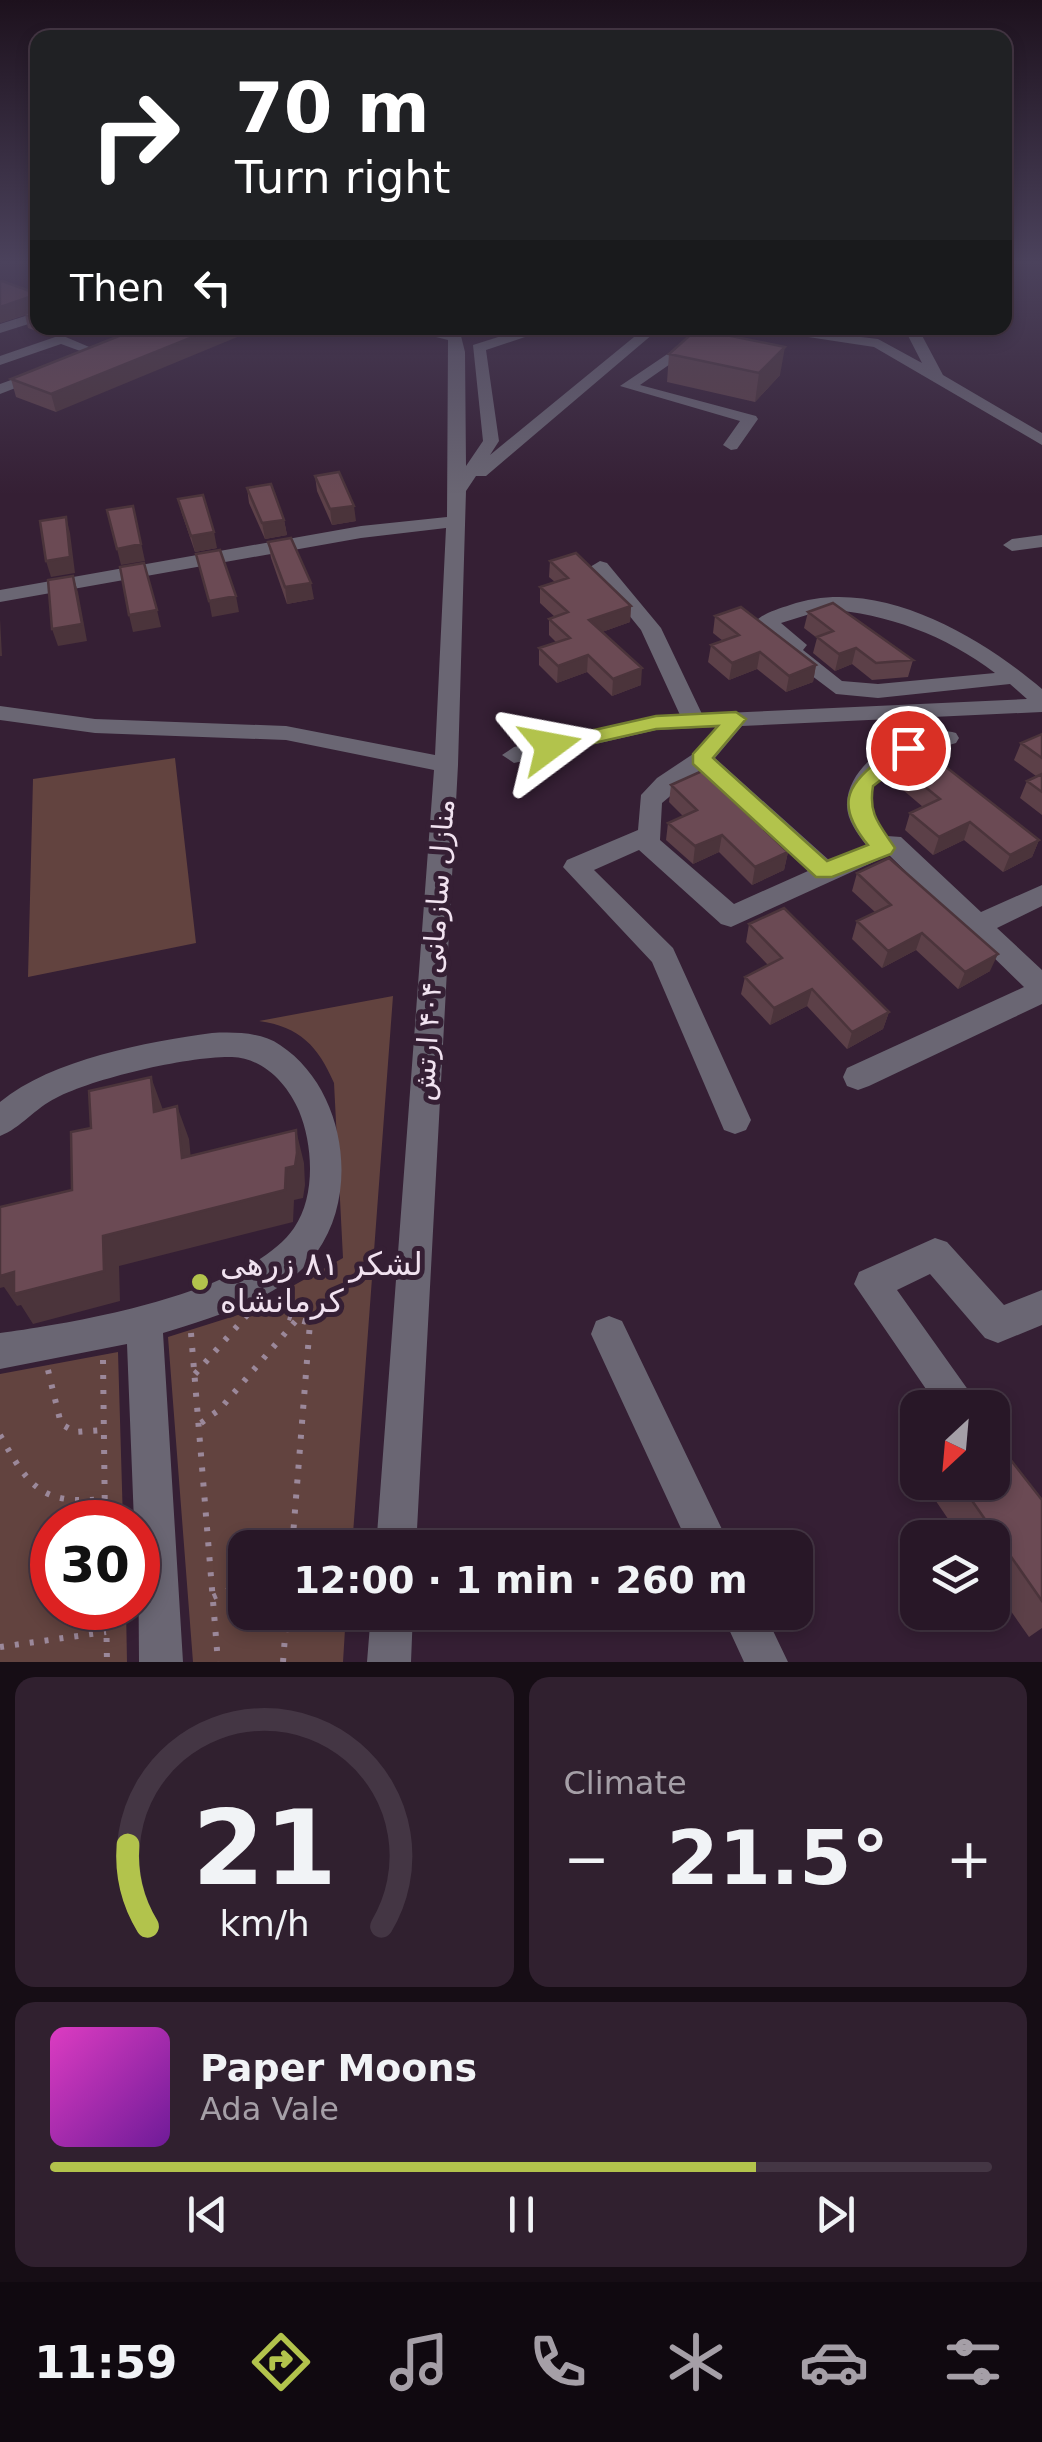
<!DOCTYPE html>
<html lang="en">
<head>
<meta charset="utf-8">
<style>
  body { margin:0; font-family:"DejaVu Sans",Cairo,sans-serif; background:#30202f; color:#f1f3f6; height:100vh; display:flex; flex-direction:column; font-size:38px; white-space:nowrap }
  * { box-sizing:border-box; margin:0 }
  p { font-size:32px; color:#a59fa7 }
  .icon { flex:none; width:55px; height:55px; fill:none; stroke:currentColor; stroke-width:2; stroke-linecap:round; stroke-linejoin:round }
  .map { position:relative; height:1662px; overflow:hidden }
  .panel { display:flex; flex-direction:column; gap:15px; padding:15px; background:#160d15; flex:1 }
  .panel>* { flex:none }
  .hud { position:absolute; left:30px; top:30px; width:982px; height:305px; border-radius:20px; box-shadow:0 5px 15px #0003,0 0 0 2px #443644; background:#202124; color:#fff; overflow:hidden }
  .needle { width:65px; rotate:206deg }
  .fabs { position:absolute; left:900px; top:1390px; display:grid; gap:20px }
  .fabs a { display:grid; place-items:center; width:110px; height:110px; border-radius:20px; background:#281727; box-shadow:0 5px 15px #0003,0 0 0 2px #443644; font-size:50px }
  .speed { position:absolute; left:30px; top:1500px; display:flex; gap:20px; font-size:50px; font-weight:700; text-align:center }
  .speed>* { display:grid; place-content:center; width:130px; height:130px; border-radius:50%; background:#281727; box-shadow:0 5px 15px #0003,0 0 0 2px #443644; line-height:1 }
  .speed .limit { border:15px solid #d22; background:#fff; color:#111 }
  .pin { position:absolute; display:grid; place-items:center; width:85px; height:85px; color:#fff; margin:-42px; border:5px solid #fff; border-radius:50%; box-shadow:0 2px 10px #0007 }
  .me { position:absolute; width:110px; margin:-55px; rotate:77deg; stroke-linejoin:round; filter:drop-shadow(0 0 8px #0008) }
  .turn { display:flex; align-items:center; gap:35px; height:210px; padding:0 40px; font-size:45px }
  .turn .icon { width:130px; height:130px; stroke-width:2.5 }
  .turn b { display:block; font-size:70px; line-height:85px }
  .then { display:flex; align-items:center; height:95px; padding:0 40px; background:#0003; gap:20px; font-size:38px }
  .big { font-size:75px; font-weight:600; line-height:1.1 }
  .panel .tile { flex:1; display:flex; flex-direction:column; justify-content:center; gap:15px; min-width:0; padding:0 35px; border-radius:20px; background:#30202f }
  .panel .dial { align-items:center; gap:0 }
  .dial svg { height:260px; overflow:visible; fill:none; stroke:#443644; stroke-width:7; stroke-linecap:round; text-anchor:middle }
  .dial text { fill:#f1f3f6; stroke:none }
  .song { display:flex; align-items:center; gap:30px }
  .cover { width:120px; height:120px; border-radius:15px; background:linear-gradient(135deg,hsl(310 70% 55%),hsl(280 70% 35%)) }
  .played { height:10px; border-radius:5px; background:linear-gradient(90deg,#b2c34c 75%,#443644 75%) }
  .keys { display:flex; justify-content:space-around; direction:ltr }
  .heat { display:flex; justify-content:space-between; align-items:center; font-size:55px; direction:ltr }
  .panel .tiles { flex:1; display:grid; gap:15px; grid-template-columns:1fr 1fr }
  .tile:last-child { grid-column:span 2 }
  .trip { position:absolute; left:228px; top:1530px; width:585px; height:100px; border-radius:20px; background:#281727; box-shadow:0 5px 15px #0003,0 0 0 2px #443644; font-weight:600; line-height:100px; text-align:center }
  .menu { display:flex; height:160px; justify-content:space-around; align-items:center; background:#100910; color:#a59fa7 }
  .menu .icon { width:70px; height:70px }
  .menu .on { color:#b2c34c }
  .menu b { font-size:45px; color:#f1f3f6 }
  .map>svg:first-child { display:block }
  .green { fill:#62433f }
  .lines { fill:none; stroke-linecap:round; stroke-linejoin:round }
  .path { stroke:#9b889a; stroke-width:6; stroke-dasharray:4 11; stroke-linecap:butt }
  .minor { fill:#6a6673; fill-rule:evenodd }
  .wall { fill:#5c4048 }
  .shaded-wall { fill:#4b343b }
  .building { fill:#6b4a54; stroke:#4b343b; stroke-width:2.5 }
  .route { fill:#b2c34c; stroke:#747f31; stroke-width:2.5 }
  .poi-dot { fill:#b2c34c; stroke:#351f34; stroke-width:4 }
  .labels { text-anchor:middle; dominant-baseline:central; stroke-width:10; stroke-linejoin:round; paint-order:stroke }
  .street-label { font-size:28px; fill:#f1e2f0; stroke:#351f34 }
  .near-poi-label { font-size:32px; fill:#f1e2f0; stroke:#351f34; text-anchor:start }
</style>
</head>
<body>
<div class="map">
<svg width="1042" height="1662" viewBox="0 0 1042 1662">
  <rect width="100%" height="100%" fill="#351f34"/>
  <path class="green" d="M175,758L196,943L28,977L33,779Z
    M393,996L352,1547L245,1548V1612L346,1613L343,1662H193L168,1337L244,1313L343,1258L334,1083C318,1046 300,1027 259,1021Z
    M118,1352L123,1522H52V1608H126L127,1662H0V1374Z"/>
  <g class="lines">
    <path class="path" d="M259,1309L310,1323L292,1548
      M191,1333L218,1662
      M103,1360L105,1522
      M48,1370L61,1424L75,1432L103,1430
      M195,1374L248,1314
      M201,1423L220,1409L299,1317
      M0,1435C29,1487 41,1505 104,1499
      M213,1597L245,1583
      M106,1608L107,1662
      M0,1647L106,1632
      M283,1662L287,1612"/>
    <path class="minor" d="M38,312V321L0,333V324Z
      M400,328H459L465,352L466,466L483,441L473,345L526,328H586L579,332L528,336L486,350L499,441L490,455L645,328H660L486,476H476L466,491L458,765L416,1548H376L434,770L286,740L95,733L0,720V706L95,719L286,726L435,755L446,528L361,538L0,602V590L361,526L447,517L448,340Z
      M706,328H722L640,385L756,416L758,419L737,449L731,450L723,445L740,421L620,386Z
      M749,328H786L878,339L922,363L904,328H918L943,375L1042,433V445L874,347Z
      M61,335L101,352L94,356L61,344L0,365V356Z
      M44,368L49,369V375L0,394V384Z
      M1042,535V547L1012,551L1003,545L1012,539Z
      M600,561L607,563L661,628L702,714L1027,699L1010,684L878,698L836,694L783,654L779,650L784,645L756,621C764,613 778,609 790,605C876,575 979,635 1042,689V712L742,726L715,758L830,861L866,845C857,833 846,819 847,803C849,758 916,722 956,733L959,738L956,743C913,755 837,776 887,836L901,837L981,912L1042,885V906L997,928L1042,970V1004L869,1086L858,1090L847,1086L843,1077L847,1068L1024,987L889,855L731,927L721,924L639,850L594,870L673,948L751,1120L746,1130L735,1134L724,1130L652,962L563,867L567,860L638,830L641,795L657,778L693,754L716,727L656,730L514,763L502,755L514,747L656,716L680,715L641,630L590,567ZM826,609C888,614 945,635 995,673L878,684L842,681L803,650L807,645L781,623ZM700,771L808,871L734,904L660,840L662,803Z
      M212,1033C234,1032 261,1032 280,1045C344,1087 361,1190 317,1252C285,1298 213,1317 163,1333L183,1662H139L138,1522H134L127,1344L0,1369V1333C76,1323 249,1293 294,1228C316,1196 313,1145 299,1111C287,1083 263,1058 232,1057C189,1056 94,1078 56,1098C35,1108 21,1128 0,1136V1102C52,1059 147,1042 212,1033Z
      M935,1238L947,1242L1004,1305L1042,1290V1325L998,1343L985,1338L930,1274L897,1290L981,1408H939L854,1284L859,1272Z
      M609,1316L622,1321L731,1548H690L591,1334L596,1321Z
      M371,1612H413L411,1662H367Z
      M721,1612H764L788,1662H744Z"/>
  </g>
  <path class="wall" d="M38,294V328H62L45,334L28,328L25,315L0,323Z
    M139,328L56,412L16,397L11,379Z
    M669,354L780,375L755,402L667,382Z
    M315,476L356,521L332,525L317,491Z
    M247,488L284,520L287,535L265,539L249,503Z
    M178,499L217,548L195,552L182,514Z
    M268,542L314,599L287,604L271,558Z
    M550,561L631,606L630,622L602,632L641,685L612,696L587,672L557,683L539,665V648L556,642L549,635V619L555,617L540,603V587L555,582L549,577Z
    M808,612L913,660L908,677L872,680L852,664L835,671L813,653L817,638L804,628Z
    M715,616L816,665L813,682L786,692L757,669L729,680L708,662L711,645L723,641L713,633Z
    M1042,734V815L1020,798L1027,781L1036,776L1014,760L1021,743Z
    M908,773L1039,840L1032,857L1003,872L964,840L933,855L905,830L910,813L923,807L903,790Z
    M671,785L788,852L784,870L752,885L719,852L693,864L666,840L668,823L683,816L669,802Z
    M857,873L990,971L958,989L916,950L882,968L852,939L857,921L875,912L852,891Z
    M749,924L889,1012L883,1029L847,1049L807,1006L770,1025L741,994L745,977L768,965L746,942Z
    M918,1426V1474L902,1451Z
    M1010,1459L1042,1500V1628L1029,1637L992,1584V1538H961L923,1482H992Z"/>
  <path class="shaded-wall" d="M38,294V310L0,323V307Z
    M44,328H62L45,334Z
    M215,328H259L56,412L51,394Z
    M785,347L780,375L755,402L759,373Z
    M133,506L145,561L121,565L117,549Z
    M354,506L356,521L332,525L330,509Z
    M66,517L70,533L75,573L51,577L46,561Z
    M284,520L287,535L265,539L262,523Z
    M214,532L217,548L195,552L191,536Z
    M73,576L78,592L87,641L58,646L52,629Z
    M311,583L314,599L287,604L285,587Z
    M236,596L239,612L212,617L209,601Z
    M631,606L630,622L588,637L589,620Z
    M157,610L161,627L133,632L129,615Z
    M0,619L2,656H0Z
    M856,648L852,664L835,671L839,654Z
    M760,652L757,669L729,680L732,663Z
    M588,655L587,672L557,683L558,666Z
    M816,665L813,682L786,692L789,676Z
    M642,668L641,685L612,696L613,679Z
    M970,822L964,840L933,855L939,837Z
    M722,835L719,852L693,864L695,846Z
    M1039,840L1032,857L1003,872L1010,855Z
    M788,852L784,870L752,885L755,867Z
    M922,933L916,950L882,968L888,951Z
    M998,954L990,971L958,989L965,972Z
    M812,989L807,1006L770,1025L774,1008Z
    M889,1012L883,1029L847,1049L852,1032Z
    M151,1077L163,1110L154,1112Z
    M177,1106L189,1139L194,1190L182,1158Z
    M296,1130L304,1163L305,1185L303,1198L294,1200L293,1222L119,1266L120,1301L33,1324L21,1305L17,1306L4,1287L0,1288V1257L14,1272L103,1236L286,1168Z"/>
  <path class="building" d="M2,281L38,294L0,307V282Z
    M38,306V319L24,314L37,310Z
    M139,328H215L51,394L11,379Z
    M697,329L785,347L759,373L669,354Z
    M339,472L354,506L330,509L315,476Z
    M271,484L284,520L262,523L247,488Z
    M203,495L214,532L191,536L178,499Z
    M133,506L141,544L117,549L107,510Z
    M66,517L70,557L46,561L40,521Z
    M291,538L311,583L285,587L268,542Z
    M220,550L236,596L209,601L196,554Z
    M576,553L631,606L589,620L642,668L613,679L588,655L558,666L539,648L570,638L549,619L568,612L540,587L568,578L550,561Z
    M144,563L157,610L129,615L120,567Z
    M73,576L82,624L52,629L48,580Z
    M833,603L913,660L876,663L856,648L839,654L817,637L833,631L808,612Z
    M741,607L816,665L789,676L760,652L732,663L711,645L739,635L715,616Z
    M1042,734V758L1021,743Z
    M937,760L1039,840L1010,855L970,822L939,837L910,813L940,799L908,773Z
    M702,771L788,852L755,867L722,835L695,846L668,823L697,810L671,785Z
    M1042,774V792L1027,781Z
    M889,858L998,954L965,972L922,933L888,951L857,921L891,905L857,873Z
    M784,908L889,1012L852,1032L812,989L774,1008L745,977L782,958L749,924Z
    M151,1077L154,1112L177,1106L182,1158L296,1130L297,1153L295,1166L286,1168L285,1190L103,1236L104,1271L14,1294V1272L0,1276V1207L72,1190L71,1132L91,1128L89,1091Z
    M969,1395L978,1408H948Z
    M992,1427L1009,1449L1010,1459L1042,1500V1601L959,1482H992Z"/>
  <linearGradient id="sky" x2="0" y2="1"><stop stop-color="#1d111d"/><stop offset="0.53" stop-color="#4b425c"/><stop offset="1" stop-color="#4b425c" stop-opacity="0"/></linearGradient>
  <rect width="1042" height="495" fill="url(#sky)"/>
  <path class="route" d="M736,712L746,719L713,758L827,861L868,845C837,807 844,786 881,759C892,750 901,740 916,743V753L873,786C868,815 880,825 895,848L891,854L832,877H816L693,764V754L718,726L656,729L550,753L539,746L550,740L656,716Z"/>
  <circle class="poi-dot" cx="200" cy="1282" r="10"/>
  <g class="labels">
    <g class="street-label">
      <text transform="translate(434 950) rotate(-86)">منازل سازمانی ۴۰۴ ارتش</text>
    </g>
    <g class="near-poi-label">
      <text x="220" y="1264">لشکر ۸۱ زرهی<tspan x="220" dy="37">کرمانشاه</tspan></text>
    </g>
  </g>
</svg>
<div class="fabs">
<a><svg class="needle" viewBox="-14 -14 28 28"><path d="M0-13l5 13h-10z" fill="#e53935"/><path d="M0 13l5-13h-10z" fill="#a59fa7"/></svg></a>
<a><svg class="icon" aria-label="layers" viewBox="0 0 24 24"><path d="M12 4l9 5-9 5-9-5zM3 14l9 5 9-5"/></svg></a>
</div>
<div class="speed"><div class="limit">30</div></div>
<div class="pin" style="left:908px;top:748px;background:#d93025"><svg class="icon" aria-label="arrive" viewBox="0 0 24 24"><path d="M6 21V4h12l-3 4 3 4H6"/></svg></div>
<svg class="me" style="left:550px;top:746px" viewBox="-20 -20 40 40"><path d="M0-17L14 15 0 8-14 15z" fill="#b2c34c" stroke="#fff" stroke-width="4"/></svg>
<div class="trip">12:00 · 1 min · 260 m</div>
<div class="hud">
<div class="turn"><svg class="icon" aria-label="right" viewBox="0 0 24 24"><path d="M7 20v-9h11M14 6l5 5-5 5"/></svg><div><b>70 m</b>Turn right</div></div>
<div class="then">Then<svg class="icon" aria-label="left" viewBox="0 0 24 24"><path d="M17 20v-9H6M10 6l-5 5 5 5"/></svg></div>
</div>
</div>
<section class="panel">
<div class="tiles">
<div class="tile dial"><svg viewBox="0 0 100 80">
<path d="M14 69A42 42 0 1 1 86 69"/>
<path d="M14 69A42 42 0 0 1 8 44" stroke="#b2c34c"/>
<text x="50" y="56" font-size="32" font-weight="700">21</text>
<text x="50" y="72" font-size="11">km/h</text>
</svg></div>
<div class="tile"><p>Climate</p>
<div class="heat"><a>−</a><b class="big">21.5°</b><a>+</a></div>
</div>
<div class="tile">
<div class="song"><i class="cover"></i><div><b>Paper Moons</b><p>Ada Vale</p></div></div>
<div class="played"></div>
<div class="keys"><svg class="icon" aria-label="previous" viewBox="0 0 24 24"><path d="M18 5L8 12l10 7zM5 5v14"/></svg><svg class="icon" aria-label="pause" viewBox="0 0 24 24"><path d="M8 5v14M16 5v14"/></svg><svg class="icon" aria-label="next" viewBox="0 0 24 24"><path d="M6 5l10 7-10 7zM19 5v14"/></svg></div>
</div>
</div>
</section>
<nav class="menu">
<b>11:59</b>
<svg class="icon on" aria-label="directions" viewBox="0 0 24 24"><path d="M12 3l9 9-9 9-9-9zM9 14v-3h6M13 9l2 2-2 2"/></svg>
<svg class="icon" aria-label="music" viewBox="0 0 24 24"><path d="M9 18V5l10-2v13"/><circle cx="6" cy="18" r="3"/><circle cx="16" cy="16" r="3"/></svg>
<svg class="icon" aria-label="phone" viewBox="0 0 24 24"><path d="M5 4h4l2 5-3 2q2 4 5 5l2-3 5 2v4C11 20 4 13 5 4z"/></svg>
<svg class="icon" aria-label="climate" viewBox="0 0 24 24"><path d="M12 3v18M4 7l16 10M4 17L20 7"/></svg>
<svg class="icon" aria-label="car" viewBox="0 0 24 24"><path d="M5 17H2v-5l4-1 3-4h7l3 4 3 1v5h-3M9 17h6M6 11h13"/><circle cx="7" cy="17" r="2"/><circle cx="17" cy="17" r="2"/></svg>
<svg class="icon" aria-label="filters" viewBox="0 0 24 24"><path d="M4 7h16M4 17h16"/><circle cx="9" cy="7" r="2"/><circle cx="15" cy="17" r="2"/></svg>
</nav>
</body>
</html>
